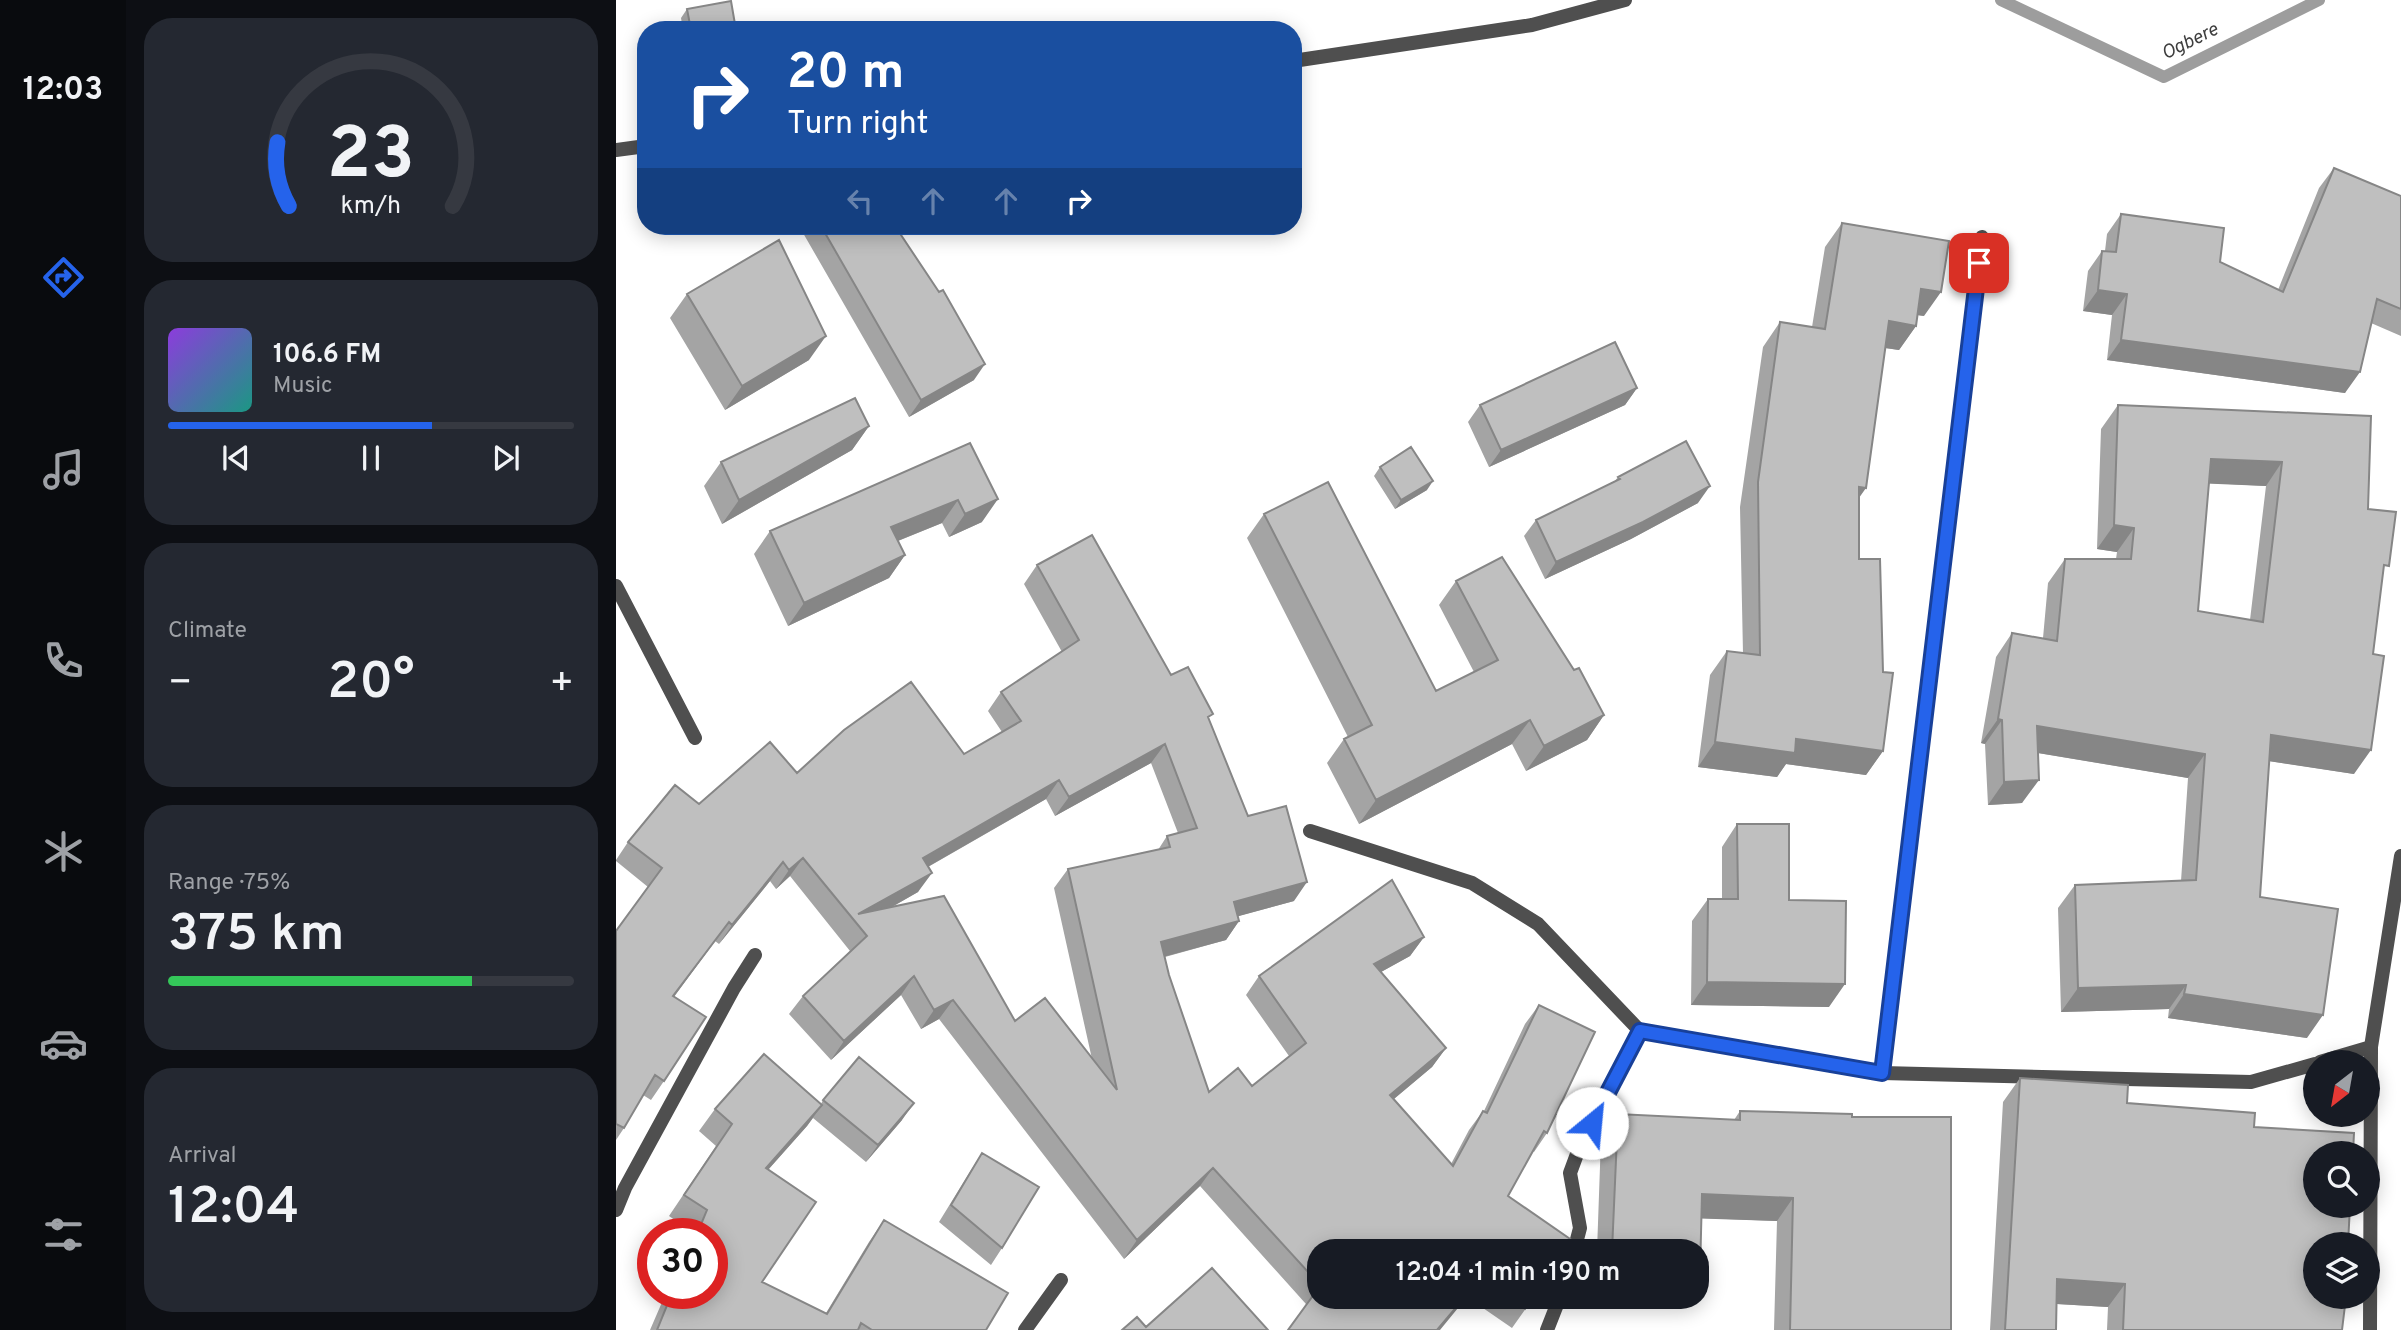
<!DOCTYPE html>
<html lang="en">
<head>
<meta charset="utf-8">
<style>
  body { margin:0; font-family:Overpass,sans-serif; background:#242831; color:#f1f3f6; height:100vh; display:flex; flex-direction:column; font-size:26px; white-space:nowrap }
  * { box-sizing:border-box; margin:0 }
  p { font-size:23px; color:#9ea1a6 }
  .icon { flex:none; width:38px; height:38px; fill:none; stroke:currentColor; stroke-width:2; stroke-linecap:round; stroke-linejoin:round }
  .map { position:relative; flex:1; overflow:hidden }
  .drawer { display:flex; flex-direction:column; gap:18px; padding:18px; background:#0d0f14; width:490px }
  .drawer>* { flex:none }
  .top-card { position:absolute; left:21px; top:21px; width:665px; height:214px; border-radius:28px; box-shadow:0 4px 18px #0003; background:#1a4fa0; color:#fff; overflow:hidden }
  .needle { width:46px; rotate:211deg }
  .buttons { position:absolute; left:1687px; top:1050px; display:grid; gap:14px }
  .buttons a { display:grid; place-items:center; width:77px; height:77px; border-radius:50%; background:#171b24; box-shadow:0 4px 18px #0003; font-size:35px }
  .speed { position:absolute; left:21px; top:1218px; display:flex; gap:14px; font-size:35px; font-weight:700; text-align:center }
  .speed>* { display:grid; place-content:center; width:91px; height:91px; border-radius:50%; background:#171b24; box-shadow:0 4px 18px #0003; line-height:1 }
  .speed .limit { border:10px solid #d22; background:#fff; color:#111 }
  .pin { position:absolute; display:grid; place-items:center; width:60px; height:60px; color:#fff; margin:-30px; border-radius:14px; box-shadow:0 4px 10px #0006 }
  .me { position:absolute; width:77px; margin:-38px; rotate:28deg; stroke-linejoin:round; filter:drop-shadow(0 0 5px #0008) }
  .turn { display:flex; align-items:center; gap:24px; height:147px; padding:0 35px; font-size:32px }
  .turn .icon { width:91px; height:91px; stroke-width:2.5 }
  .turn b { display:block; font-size:49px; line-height:60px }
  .lanes { display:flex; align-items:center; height:66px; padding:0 35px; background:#0003; justify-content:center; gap:35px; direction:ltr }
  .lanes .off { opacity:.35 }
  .big { font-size:52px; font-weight:600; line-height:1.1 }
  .drawer .widget { flex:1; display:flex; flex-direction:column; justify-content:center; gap:10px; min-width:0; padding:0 24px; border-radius:28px; background:#242831 }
  .drawer .dial { align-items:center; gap:0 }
  .dial svg { height:182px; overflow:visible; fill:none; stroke:#363941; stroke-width:7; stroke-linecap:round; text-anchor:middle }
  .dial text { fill:#f1f3f6; stroke:none }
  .song { display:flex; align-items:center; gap:21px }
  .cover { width:84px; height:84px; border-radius:10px; background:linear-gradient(135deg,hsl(270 70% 55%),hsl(170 70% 35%)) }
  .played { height:7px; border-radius:4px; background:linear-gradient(90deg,#2563eb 65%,#363941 65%) }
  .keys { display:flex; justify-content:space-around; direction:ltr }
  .heat { display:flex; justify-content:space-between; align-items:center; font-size:38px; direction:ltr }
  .charge { height:10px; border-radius:5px; background:linear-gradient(90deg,#34c759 75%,#363941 0) }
  .trip { position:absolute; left:691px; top:1239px; width:402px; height:70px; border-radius:28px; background:#171b24; box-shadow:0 4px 18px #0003; font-weight:600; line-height:70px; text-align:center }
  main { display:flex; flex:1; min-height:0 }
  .dock { display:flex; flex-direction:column; width:126px; justify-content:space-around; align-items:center; background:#090b0e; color:#9ea1a6 }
  .dock .icon { width:49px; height:49px }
  .dock .selected { color:#2563eb }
  .dock b { font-size:32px; color:#f1f3f6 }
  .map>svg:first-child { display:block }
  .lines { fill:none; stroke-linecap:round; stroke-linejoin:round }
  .stream { stroke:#9d9d9d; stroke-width:12 }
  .minor { stroke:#4f4f4f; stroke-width:14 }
  .wall { fill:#a4a4a4; fill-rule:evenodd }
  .shaded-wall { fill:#868686 }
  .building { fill:#bfbfbf; stroke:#868686; stroke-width:2; fill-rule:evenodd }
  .route-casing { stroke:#184099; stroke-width:18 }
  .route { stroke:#2563eb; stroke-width:12 }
  .labels { text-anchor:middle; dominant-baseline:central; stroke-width:7; stroke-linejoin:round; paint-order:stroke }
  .water-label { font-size:19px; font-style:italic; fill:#3e3e3e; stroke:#fff }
</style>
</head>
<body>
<main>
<nav class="dock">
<b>12:03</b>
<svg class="icon selected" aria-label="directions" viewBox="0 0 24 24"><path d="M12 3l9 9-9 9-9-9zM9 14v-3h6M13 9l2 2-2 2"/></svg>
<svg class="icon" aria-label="music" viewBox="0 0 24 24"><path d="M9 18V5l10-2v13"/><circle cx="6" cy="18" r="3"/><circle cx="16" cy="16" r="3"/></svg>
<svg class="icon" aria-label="phone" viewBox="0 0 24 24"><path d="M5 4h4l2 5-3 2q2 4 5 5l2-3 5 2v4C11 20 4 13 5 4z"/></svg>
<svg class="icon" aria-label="climate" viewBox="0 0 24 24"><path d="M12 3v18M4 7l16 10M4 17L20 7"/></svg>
<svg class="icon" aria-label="car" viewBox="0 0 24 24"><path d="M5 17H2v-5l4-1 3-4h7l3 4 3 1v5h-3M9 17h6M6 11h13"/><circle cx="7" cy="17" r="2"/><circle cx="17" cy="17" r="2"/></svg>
<svg class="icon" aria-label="filters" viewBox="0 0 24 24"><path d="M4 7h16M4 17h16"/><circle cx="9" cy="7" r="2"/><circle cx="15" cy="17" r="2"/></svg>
</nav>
<section class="drawer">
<div class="widget dial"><svg viewBox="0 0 100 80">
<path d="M14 69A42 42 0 1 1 86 69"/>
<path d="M14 69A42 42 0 0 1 9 41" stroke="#2563eb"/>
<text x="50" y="56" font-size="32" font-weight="700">23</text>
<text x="50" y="72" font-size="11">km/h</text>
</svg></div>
<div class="widget">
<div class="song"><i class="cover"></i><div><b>106.6 FM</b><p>Music</p></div></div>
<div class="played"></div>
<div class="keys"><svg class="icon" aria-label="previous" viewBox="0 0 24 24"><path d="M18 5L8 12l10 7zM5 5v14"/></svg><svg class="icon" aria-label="pause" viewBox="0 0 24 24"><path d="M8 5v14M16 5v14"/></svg><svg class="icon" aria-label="next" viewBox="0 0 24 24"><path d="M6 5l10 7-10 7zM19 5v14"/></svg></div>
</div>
<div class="widget"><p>Climate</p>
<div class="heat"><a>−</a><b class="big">20°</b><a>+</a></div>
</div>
<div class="widget"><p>Range · 75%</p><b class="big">375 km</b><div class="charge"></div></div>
<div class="widget"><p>Arrival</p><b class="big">12:04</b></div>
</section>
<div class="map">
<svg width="1785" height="1330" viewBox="0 0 1785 1330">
  <rect width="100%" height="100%" fill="#fff"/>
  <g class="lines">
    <path class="stream" d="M1385,0L1548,77L1703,0"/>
    <path class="minor" d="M677,61L916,25L1009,0
      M0,150L30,146
      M0,586L79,738
      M694,831L856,883L922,924L1024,1031L1266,1073L1635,1082L1699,1064
      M1704,1062L1755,1047
      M1266,1073L1366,237
      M0,1210L9,1188L118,988L139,955
      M958,1251L964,1228L954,1173L964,1146L1024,1031
      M409,1330L445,1280
      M931,1330L944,1297
      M1754,1330L1755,1047L1785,856"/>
  </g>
  <path class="wall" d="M71,9L120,30H67L65,18Z
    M1718,168L1785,196V336L1755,323L1729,393L1491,360L1496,315L1467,311L1472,271L1486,251H1489L1491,234L1505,214L1662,290L1703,188Z
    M1226,223L1308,316L1301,315L1300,326L1283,350L1269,348L1243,498V559L1267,751L1250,775L1170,764L1161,777L1082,767L1094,675L1111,651L1127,653L1124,507L1147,347L1164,322L1196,327L1209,247Z
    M183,226H279L358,380L293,417Z
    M71,294L193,360L109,410L54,318Z
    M1021,388L1009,405L873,467L852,422L864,405Z
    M1502,405L1755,416L1752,509L1767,574L1738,774L1653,761L1644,897L1691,1038L1552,1018L1553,1009L1445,1012L1442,908L1459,885L1565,881L1572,778L1422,753L1406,803L1372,805L1369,744L1365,743L1380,657L1396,633L1427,638L1432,583L1449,559H1500L1501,552L1481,549L1485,429ZM1593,483L1650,486L1634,620L1582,611Z
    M253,426L236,450L106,524L88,486L105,462Z
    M354,443L366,522L333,537L326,523L282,541L289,555L273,578L172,626L138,554L154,531Z
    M764,467L811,490L779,509L758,476Z
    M1002,477L1082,503L1015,539L929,579L908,536L920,520L999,481Z
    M648,514L820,691L858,672L823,605L840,581L958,670L988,715L971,740L910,771L896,744L743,824L711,763L728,739L732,737L631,538Z
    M421,565L555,675L593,719L632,816L678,901L622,916L623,921L610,940L549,957L553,975L593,1092L636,1086L673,1056L630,995L643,976L808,937L794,956L765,972L830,1048L816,1067L778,1099L835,1164L853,1130L867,1111H868L909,1024L923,1005L931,1133L918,1152L917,1151L704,1297H918L896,1328L851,1297L690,1304L584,1186L508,1259L323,1019L305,1029L285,995L215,1060L173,1014L187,996L234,951L174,876L160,889L154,881L103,944L99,941L58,997L48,1081L35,1100L27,1095L8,1128L0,1140V931L32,887L0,861V860L12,842L83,804L181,773L348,754L386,732L372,711L385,692L446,652L408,584ZM535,763L562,833L551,836L542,850L452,869L438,888L476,1059L399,1021L276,907L302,892L312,867L430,799L439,816Z
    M1121,824L1173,900L1213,1007L1075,1005L1076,921L1092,899H1106V847Z
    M1404,1078L1511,1103L1638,1127L1726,1330H1491L1492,1307L1441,1304L1440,1330H1374L1387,1102Z
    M207,1100L286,1120L250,1162L197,1118L191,1126L152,1170L146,1282L210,1313L253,1242L268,1220L370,1330H34L50,1293H96V1234H75L76,1232L53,1216L100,1146L83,1131L99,1109L205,1104Z
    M1124,1111L1236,1117L1335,1330H1158L1161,1221L1085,1218L1084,1273L1082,1277V1251H981L985,1138L1002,1114L1118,1120Z
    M366,1153L386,1248L375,1265L323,1222L355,1170Z"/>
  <path class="shaded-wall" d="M1305,289L1325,292L1308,316L1288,313Z
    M1482,290L1511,294L1496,315L1467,311Z
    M1273,321L1300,326L1283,350L1256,346Z
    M210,336L193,360L109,410L126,386Z
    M1505,340L1744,372L1729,393L1491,360Z
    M369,364L358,380L293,417L305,400Z
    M1021,388L1009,405L873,467L885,450Z
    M253,426L236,450L106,524L123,500Z
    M1595,459L1666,462L1650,486L1578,483Z
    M817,481L811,490L779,509L785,500Z
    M1094,486L1082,503L1015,539L929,579L940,562Z
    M1243,487L1250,488L1233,512Z
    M382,499L366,522L333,537L349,514Z
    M342,500L326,523L259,550L275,527Z
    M1498,525L1518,528L1501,552L1481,549Z
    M289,555L273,578L172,626L188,603Z
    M988,715L971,740L910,771L928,746Z
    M1382,719L1386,720L1369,744L1365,743Z
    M914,720L896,744L743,824L760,800Z
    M1421,726L1589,754L1572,778L1404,750Z
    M1655,735L1755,750L1738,774L1639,759Z
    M1180,739L1267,751L1250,775L1170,764L1161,777L1082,767L1099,742Z
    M549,744L535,763L439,816L453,797Z
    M443,780L430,799L294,877L307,858Z
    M1423,780L1406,803L1372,805L1388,782Z
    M187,858L174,876L160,889L173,870Z
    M167,862L154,881L103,944L116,925Z
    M316,873L302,892L242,926V914Z
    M691,882L678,901L605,921L618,902Z
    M623,921L610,940L532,961L545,942Z
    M113,922L99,941L44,1015L57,996Z
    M808,937L794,956L745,983L758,964Z
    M298,976L285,995L215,1060L228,1041Z
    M1091,982L1229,984L1213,1007L1075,1005Z
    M1570,985L1553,1009L1445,1012L1462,988Z
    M1568,994L1707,1015L1691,1038L1552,1018Z
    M337,1000L323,1019L305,1029L318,1010Z
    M830,1048L816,1067L761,1113L774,1095Z
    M298,1103L286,1120L250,1162L262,1145Z
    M206,1105L191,1126L134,1190L150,1168Z
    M597,1168L584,1186L508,1259L521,1240Z
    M1086,1194L1177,1198L1161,1221L1069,1218Z
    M1441,1279L1509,1284L1492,1307L1424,1303Z
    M849,1297H851L824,1330H821Z"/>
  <path class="building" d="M115,1L120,30H75L71,9Z
    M1718,168L1785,196V309L1761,299L1744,372L1505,340L1511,294L1482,290L1486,251L1500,252L1505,214L1608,228L1604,262L1667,292Z
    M1226,223L1333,241L1325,292L1305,289L1300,326L1273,321L1250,488L1243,487V559H1264L1267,672L1277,673L1267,751L1180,739L1179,753L1099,742L1111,651L1144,655L1142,482L1164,322L1209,329Z
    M205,226H279L323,292L327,290L369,364L305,400Z
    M163,240L210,336L126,386L71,294Z
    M999,342L1021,388L885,450L864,405Z
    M239,398L253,426L123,500L105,462Z
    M1502,405L1755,416L1752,509L1780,512L1773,566L1768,565L1757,654L1768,656L1755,750L1655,735L1644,897L1722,909L1707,1015L1568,994L1570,985L1462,988L1459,885L1580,880L1589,754L1421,726L1423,780L1388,782L1386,720L1382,719L1396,633L1441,641L1449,559H1515L1518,528L1498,525ZM1595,459L1666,462L1647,622L1582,611Z
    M1070,441L1094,486L1027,522L940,562L920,520L1004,479L1002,477Z
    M354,443L382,499L349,514L342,500L275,527L289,555L188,603L154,531Z
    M795,447L817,481L785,500L764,467Z
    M712,482L820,691L882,660L840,581L886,557L958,670L963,668L988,715L928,746L914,720L760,800L728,739L756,725L648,514Z
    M476,535L555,675L572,667L597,714L592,717L632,816L670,806L691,882L618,902L623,921L545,942L553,975L593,1092L622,1068L636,1086L690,1043L643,976L776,880L808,937L758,964L830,1048L774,1095L837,1166L867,1111L871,1113L923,1005L979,1032L931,1133L928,1131L892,1196L957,1241L950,1251H704V1285L597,1168L521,1240L337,1000L318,1010L298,976L228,1041L187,996L251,936L187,858L173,870L167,862L116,925L113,922L57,996L90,1017L48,1081L39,1075L8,1128L0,1124V931L46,868L12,842L59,785L83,804L154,742L181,773L228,730L295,682L348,754L405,721L385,692L463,640L421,565ZM549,744L581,828L551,836L554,847L452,869L501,1090L429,998L399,1021L328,896L242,914L316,873L307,858L443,780L453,797Z
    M1121,824H1173V900L1230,901L1229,984L1091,982L1092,899H1122Z
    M148,1054L206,1105L150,1168L200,1202L146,1282L211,1314L268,1220L392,1293L370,1330H256L245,1323L242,1330H41L56,1293H96V1234H81L91,1210L68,1195L116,1124L99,1109Z
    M243,1057L298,1103L262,1145L207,1100Z
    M1404,1078L1512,1085L1511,1103L1639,1113L1638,1127L1738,1133L1737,1153H1699V1206H1734L1732,1244H1699V1297H1730L1726,1330H1507L1509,1284L1441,1279L1440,1330H1389Z
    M1124,1111L1236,1114V1117H1335V1330H1174L1177,1198L1086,1194L1084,1273H1082V1251H996L1002,1114L1124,1120Z
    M366,1153L423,1187L386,1248L335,1205Z
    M596,1268L652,1330H506L521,1317L530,1327Z
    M704,1286V1297H849L821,1330H672Z
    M891,1297H918L909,1309Z"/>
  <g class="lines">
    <g class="route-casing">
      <path id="route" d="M976,1123L1024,1031L1266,1073L1363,263"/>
    </g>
    <use href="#route" class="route"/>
  </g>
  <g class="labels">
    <g class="water-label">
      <text transform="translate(1574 42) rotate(-26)">Ogbere</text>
    </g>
  </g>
</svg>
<div class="buttons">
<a><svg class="needle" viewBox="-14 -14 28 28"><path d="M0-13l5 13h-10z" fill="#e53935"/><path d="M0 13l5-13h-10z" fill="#9ea1a6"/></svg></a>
<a><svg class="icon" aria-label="search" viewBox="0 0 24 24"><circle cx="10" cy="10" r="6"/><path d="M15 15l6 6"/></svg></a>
<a><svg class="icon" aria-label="layers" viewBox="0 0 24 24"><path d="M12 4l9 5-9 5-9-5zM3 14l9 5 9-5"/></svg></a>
</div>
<div class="speed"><div class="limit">30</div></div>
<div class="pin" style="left:1363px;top:263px;background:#d93025"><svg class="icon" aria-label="arrive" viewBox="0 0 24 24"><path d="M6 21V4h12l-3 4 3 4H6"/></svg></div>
<svg class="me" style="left:976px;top:1123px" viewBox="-20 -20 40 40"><circle r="19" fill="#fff"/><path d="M0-13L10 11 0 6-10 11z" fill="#2563eb"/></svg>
<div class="trip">12:04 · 1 min · 190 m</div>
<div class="top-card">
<div class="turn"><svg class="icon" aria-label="right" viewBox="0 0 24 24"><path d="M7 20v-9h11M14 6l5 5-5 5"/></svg><div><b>20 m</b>Turn right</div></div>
<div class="lanes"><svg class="icon off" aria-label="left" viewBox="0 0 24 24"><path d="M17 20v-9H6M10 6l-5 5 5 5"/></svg><svg class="icon off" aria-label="ahead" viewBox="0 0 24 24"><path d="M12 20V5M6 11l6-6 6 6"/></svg><svg class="icon off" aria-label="ahead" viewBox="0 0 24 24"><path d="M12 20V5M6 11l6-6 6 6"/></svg><svg class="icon" aria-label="right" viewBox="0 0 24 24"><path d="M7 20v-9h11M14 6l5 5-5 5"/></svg></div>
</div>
</div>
</main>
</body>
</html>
